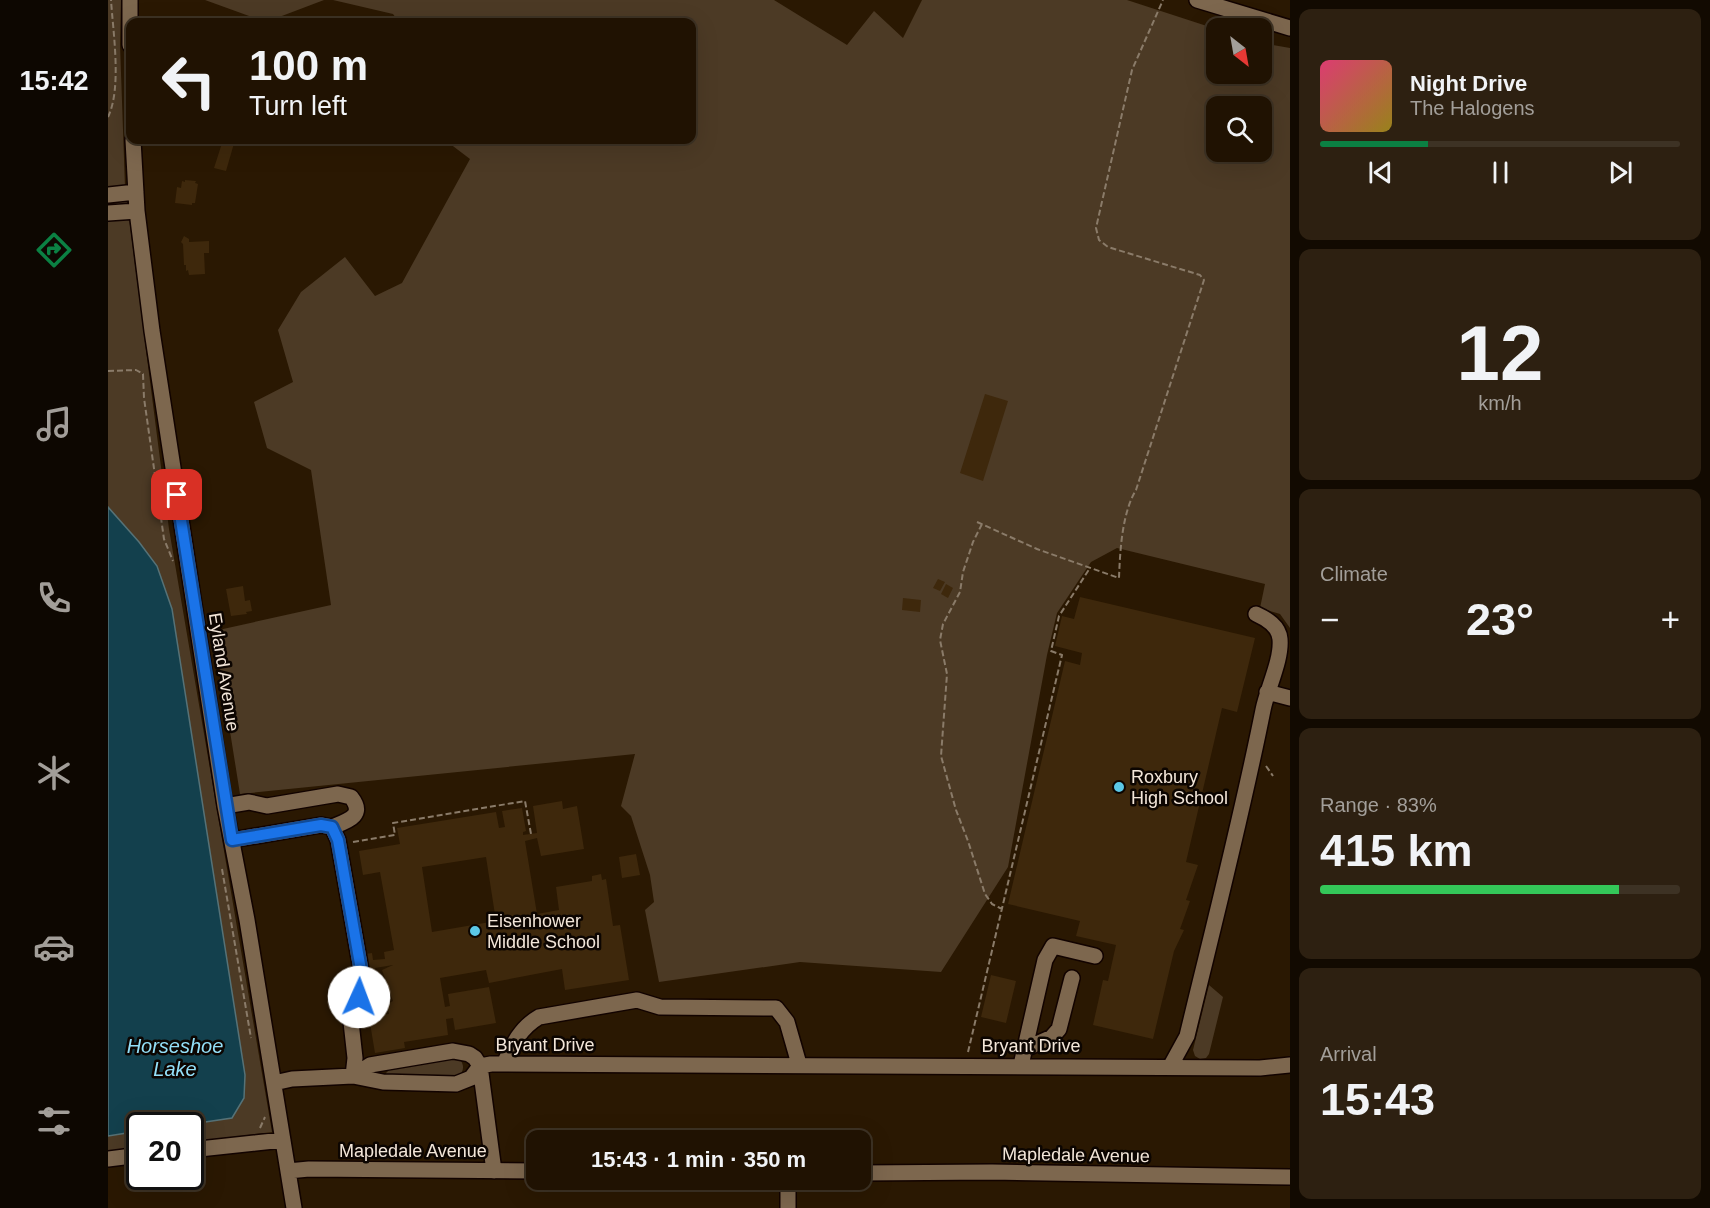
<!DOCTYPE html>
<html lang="en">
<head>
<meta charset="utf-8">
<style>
  body { margin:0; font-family:Helvetica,sans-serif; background:#2d2011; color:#f1f3f6; height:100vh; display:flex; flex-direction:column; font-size:22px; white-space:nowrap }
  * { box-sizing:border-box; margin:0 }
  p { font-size:20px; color:#a29e99 }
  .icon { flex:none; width:33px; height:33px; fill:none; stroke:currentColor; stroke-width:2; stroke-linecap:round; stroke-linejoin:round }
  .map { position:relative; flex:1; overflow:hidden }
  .panel { display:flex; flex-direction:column; gap:9px; padding:9px; background:#120a01; width:420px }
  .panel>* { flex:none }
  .hud { position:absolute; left:18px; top:18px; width:570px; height:126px; border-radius:12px; box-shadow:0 6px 24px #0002,0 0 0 2px #3d3224; background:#201202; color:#f1f3f6; overflow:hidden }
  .needle { width:39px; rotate:149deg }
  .controls { position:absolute; left:1098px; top:18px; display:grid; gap:12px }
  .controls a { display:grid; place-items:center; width:66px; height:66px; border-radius:12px; background:#201202; box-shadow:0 6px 24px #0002,0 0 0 2px #3d3224; font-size:30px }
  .speed { position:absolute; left:18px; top:1112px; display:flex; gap:12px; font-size:30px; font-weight:700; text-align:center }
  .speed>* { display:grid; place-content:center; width:78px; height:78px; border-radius:50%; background:#201202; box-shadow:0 6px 24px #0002,0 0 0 2px #3d3224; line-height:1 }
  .speed .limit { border:3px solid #111; border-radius:9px; background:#fff; color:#111 }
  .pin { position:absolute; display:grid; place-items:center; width:51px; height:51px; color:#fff; margin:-26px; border-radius:12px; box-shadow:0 3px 9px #0006 }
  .me { position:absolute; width:66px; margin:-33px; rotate:2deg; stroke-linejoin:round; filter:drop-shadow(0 0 4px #0008) }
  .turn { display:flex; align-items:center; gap:21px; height:126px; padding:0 24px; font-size:27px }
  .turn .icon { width:78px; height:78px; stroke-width:2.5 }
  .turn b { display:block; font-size:42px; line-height:51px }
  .big { font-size:45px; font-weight:600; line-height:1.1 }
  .panel .widget { flex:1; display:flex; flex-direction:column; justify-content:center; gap:9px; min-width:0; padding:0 21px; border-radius:12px; background:#2d2011 }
  .panel .dial { align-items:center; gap:0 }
  .dial b { font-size:78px; line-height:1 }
  .song { display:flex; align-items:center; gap:18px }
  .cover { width:72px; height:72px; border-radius:9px; background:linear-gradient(135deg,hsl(340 70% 55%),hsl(50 70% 35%)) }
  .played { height:6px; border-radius:3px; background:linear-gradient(90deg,#0b8043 30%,#3d3224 30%) }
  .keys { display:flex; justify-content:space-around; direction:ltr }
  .heat { display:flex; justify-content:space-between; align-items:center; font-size:33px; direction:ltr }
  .charge { height:9px; border-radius:4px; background:linear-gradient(90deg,#34c759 83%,#3d3224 0) }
  .trip { position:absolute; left:418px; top:1130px; width:345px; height:60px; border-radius:12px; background:#201202; box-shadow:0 6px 24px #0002,0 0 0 2px #3d3224; font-weight:600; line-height:60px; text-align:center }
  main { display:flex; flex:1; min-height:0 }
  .tabs { display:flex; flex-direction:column; width:108px; justify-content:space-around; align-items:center; background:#0d0701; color:#a29e99 }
  .tabs .icon { width:42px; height:42px }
  .tabs .on { color:#0b8043 }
  .tabs b { font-size:27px; color:#f1f3f6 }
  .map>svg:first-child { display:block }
  .green { fill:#4c3a25; fill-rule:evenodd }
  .water { fill:#13404d; stroke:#567277; stroke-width:1.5 }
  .building { fill:#3e280c; fill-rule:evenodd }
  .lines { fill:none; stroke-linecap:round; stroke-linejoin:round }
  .minor-casing { stroke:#120300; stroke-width:18 }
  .path { stroke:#8a7b69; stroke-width:2; stroke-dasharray:6 3; stroke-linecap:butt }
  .minor { stroke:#7d674e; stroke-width:15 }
  .route-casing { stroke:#114b97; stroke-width:15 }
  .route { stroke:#1a73e8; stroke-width:10 }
  .poi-dot { fill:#5bc8e7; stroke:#0c0501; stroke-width:2 }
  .labels { text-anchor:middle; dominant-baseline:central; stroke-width:5; stroke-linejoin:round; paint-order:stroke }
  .street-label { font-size:18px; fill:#f3e6d9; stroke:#0c0501 }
  .poi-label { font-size:18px; fill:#f3e6d9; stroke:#0c0501; text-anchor:start }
  .water-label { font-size:20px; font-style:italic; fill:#93dff8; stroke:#0c0501 }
</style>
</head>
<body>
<main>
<nav class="tabs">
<b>15:42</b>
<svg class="icon on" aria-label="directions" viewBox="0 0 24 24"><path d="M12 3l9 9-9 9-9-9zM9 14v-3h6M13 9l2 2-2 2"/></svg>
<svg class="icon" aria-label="music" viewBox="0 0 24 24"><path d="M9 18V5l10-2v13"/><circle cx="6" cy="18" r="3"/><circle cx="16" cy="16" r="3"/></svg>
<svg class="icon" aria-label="phone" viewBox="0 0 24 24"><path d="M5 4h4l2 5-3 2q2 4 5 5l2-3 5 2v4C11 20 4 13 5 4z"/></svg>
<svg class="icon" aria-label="climate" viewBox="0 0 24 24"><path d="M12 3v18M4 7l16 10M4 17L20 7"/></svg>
<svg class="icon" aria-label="car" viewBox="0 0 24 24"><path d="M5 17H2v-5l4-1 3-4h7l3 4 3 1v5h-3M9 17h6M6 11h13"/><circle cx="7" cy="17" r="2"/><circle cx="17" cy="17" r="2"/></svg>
<svg class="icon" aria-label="filters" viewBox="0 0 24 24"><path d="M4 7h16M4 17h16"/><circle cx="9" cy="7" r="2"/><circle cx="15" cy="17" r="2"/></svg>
</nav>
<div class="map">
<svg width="1182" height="1208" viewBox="0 0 1182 1208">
  <rect width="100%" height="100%" fill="#2a1802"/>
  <path class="green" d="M0,0H13L12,44L17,187L61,529L164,1132L83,1142L82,1125H32L31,1148L0,1151Z
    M97,0H216L158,22Z
    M225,0H666L739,45L766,11L795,38L814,0H1019L1108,29V74H1154V43L1182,48V628L1172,614L1152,608L1157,584L1009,548L983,562L949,613L939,655L900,867L833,972L692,962L551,982L537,910L546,902L542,875L523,816L513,806L527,754L132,794L106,631L223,605L203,470L159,448L146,402L185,382L170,330L193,292L237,257L267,296L294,283L362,159L337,140H584V22H291L285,14ZM1108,106H1154V152H1108Z
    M1101,985L1115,997L1101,1054L1098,1058L1092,1059L1087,1056L1085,1050Z
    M345,1058L353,1061C357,1067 355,1073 349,1077H279L278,1073L281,1070Z"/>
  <path class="water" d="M0,507L31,542L49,566L64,609L137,1075L136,1098L124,1118L77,1125H32L31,1131L0,1136Z"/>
  <path class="building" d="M115,140H127L118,171L106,168Z
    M77,180L88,181L87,183L90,184L87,203H84V205L67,203L69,187L73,188L74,181L77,182Z
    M76,236L81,239V242L101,241V253H96L97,274L81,275L80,270L78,271V265H76L75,244L73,242Z
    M877,394L900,401L875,481L852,473Z
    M830,579L837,582L832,591L825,588Z
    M838,584L845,588L840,598L833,594Z
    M135,586L137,601L142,600L144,611L138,612L139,614L123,616L118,589Z
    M972,597L1147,638L1129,712L1114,708L1078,862L1090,865L1078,900L1082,901L1072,929L1076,930L1066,951L1045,1039L985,1025L995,980L1000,981L1008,945L968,936L972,921L900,904L957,661L972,665L974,653L947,646L954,616L966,619Z
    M795,598L813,600L812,612L794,610Z
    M454,801L455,809L469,806L476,849L433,856L429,838L417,841L429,914L451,910L448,887L484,881V876L493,874L494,880L498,879L505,926L512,925L521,980L457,990L454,969L381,983L378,970L332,978L337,1007L342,1006L340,994L381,987L388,1023L347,1030L345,1018L338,1019L340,1035L296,1042L297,1048L267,1053L261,1017L281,1014L279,1004L285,1001L274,970L285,965L267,968L269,980L262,982L257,954L264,953L265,960L277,959L276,952L286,950L272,872L255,875L251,851L292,844L289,828L388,812L391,828L397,827L394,811L414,808L418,831L415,832V835L429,833L425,806ZM378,857L388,921L324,932L314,867Z
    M528,854L532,875L514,878L511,857Z
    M883,975L908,981L898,1023L873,1017Z"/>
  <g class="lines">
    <g class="minor-casing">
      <path id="minor" d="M22,0V45
        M1089,0L1182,28
        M25,140L29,211L44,331L117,806L139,920L186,1208
        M0,195L28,192
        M0,213L29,211
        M1159,692L1182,698
        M117,806L141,802L159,806L230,794L243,797C258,816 239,821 224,827
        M124,840L213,825L224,827L230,840L255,981L243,1022L247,1058L245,1076L184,1079L166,1083
        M917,1049L944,1037L951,1029L964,978
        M396,1064C405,1044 412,1028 431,1017L529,1000L552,1007L668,1008L679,1022L691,1064
        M913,1065L937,960L945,946L987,956
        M1062,1067L1079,1036C1105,928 1133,820 1155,710C1159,689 1174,660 1172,639C1171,626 1159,619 1148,614
        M82,1150L175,1140
        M0,1159L32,1155
        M180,1171L201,1169L429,1171
        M386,1171L372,1066L367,1058L361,1054L345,1051L262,1065L245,1076L275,1082L348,1084L363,1078L372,1066L383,1064L1152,1068L1182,1065
        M753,1173L884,1172L1182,1177
        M680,1179V1208"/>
    </g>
    <path class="path" d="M0,117C14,88 5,32 3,0
      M0,371L28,370L35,374L36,398L56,539L65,561
      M869,522L929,549L1011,578C1012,551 1014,513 1028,490L1096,280L1092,275L1000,247L991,240L988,228L1024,70L1055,0
      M874,524L865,542L855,572L852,592L835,624L832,640L839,674L833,756L848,810L860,841L877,894L884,904L894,909
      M1158,766L1165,776
      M245,842L287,835L285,823L417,801L423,834
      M114,869L143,1038
      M860,1052L954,655L943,651L951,616L982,568
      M152,1128L157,1117"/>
    <use href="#minor" class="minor"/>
  </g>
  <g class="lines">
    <g class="route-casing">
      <path id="route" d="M69,495L124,840L213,825L224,827L230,840L255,981L251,997"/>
    </g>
    <use href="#route" class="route"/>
  </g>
  <g class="poi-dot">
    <circle cx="1011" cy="787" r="6"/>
    <circle cx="367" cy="931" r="6"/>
  </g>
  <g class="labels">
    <g class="street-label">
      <text transform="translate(116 672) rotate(81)">Eyland Avenue</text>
      <text x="437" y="1045">Bryant Drive</text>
      <text x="923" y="1046">Bryant Drive</text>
      <text x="305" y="1151">Mapledale Avenue</text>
      <text transform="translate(968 1155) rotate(1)">Mapledale Avenue</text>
    </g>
    <g class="poi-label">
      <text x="1023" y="777">Roxbury<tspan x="1023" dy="21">High School</tspan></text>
      <text x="379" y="921">Eisenhower<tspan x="379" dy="21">Middle School</tspan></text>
    </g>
    <g class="water-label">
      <text x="67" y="1046">Horseshoe<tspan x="67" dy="23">Lake</tspan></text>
    </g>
  </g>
</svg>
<div class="controls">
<a><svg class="needle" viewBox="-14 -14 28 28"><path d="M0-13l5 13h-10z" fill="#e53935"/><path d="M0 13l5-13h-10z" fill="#a29e99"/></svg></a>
<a><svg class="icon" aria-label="search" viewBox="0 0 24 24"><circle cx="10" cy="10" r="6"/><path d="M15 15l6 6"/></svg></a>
</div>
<div class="speed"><div class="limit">20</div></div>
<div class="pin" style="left:69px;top:495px;background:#d93025"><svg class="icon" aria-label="arrive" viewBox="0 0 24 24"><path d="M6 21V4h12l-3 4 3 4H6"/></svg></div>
<svg class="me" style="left:251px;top:997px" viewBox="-20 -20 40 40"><circle r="19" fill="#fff"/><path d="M0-13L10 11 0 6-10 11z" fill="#1a73e8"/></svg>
<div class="trip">15:43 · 1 min · 350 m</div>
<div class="hud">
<div class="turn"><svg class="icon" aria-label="left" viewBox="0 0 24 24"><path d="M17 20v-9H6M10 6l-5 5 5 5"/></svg><div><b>100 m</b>Turn left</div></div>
</div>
</div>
<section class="panel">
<div class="widget">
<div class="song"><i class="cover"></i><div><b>Night Drive</b><p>The Halogens</p></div></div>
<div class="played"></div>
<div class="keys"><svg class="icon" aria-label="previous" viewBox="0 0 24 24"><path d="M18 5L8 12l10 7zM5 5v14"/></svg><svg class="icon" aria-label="pause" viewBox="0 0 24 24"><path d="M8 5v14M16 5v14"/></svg><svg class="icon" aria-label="next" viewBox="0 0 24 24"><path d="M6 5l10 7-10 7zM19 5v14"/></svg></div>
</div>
<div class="widget dial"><b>12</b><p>km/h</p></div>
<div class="widget"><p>Climate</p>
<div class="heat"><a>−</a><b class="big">23°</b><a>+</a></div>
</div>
<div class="widget"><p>Range · 83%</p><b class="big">415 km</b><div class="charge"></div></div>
<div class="widget"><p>Arrival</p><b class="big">15:43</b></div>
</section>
</main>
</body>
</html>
